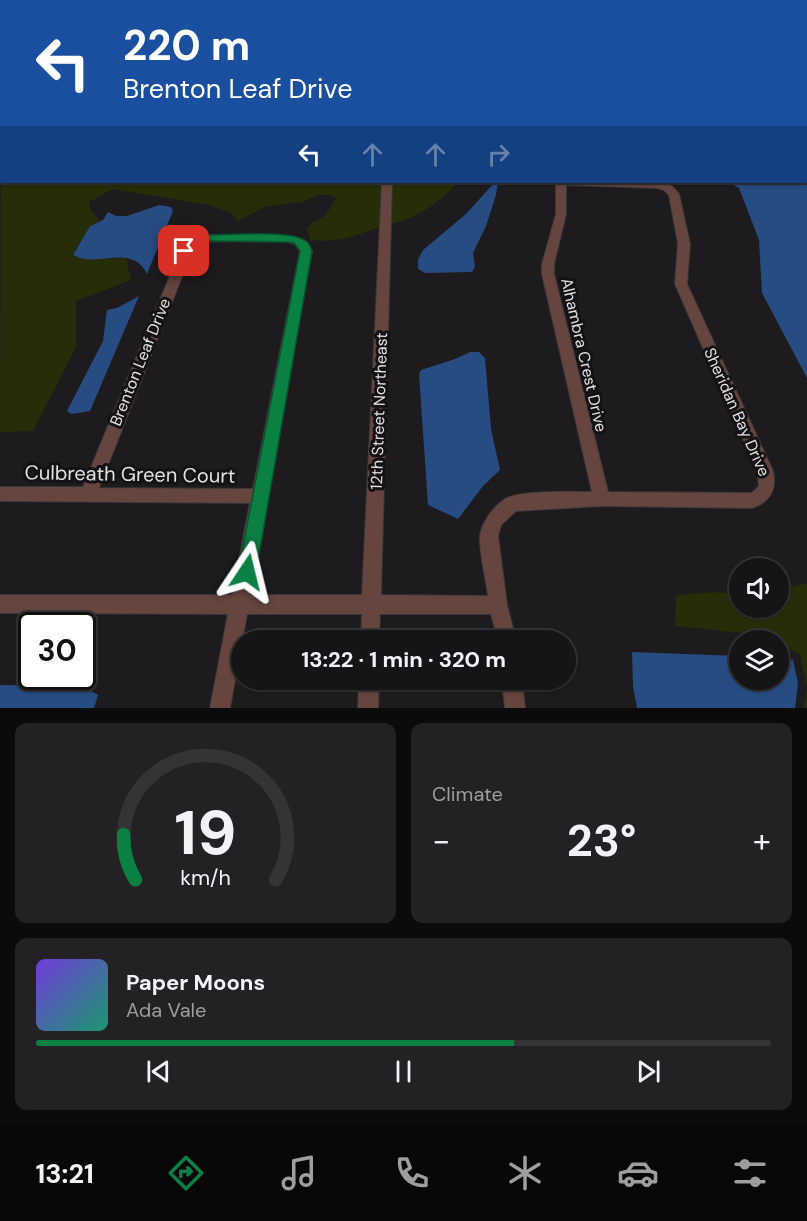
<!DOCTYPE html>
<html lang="en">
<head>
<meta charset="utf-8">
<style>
  body { margin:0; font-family:"DM Sans",sans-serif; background:#232123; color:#f1f3f6; height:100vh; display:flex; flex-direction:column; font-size:22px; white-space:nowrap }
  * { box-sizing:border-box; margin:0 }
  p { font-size:20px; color:#9e9ea1 }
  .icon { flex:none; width:33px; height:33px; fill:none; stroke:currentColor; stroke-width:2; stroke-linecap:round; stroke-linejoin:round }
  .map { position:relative; height:708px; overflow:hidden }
  .sheet { display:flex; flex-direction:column; gap:15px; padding:15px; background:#0c0b0c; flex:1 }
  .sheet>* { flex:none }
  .hud { position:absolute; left:0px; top:0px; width:807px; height:183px; box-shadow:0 2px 4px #0004,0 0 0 2px #353335; background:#1a4fa0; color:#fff; overflow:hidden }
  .tools { position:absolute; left:729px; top:558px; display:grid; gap:12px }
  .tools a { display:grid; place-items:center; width:60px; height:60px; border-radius:50%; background:#161416; box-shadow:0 2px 4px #0004,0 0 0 2px #353335; font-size:30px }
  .speed { position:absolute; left:18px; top:612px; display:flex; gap:12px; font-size:30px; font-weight:700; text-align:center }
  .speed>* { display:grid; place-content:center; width:78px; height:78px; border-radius:50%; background:#161416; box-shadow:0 2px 4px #0004,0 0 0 2px #353335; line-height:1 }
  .speed .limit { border:3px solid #111; border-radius:9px; background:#fff; color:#111 }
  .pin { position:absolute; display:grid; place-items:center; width:51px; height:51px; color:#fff; margin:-26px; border-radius:12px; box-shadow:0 3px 9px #0006 }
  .me { position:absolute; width:66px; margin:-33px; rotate:10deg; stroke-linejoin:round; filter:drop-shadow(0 0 4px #0008) }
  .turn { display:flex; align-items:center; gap:21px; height:126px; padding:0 24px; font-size:27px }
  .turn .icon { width:78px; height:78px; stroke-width:2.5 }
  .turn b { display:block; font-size:42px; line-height:51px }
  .lanes { display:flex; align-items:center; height:57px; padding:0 24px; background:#0003; justify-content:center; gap:30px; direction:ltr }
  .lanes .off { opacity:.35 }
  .big { font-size:45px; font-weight:700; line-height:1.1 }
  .sheet .tile { flex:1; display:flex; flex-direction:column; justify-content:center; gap:9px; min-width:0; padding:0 21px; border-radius:12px; background:#232123 }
  .sheet .dial { align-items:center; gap:0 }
  .dial svg { height:156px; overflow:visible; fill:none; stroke:#353335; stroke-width:7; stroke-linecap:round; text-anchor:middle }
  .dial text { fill:#f1f3f6; stroke:none }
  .song { display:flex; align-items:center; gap:18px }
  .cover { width:72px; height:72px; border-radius:9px; background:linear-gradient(135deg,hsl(260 70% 55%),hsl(160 70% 35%)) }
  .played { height:6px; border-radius:3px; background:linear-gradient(90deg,#0b8043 65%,#353335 65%) }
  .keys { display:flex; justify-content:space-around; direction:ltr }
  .heat { display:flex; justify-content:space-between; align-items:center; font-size:33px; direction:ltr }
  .sheet .tiles { flex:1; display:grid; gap:15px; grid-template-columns:1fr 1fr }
  .tile:last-child { grid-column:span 2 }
  .trip { position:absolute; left:231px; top:630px; width:345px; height:60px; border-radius:30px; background:#161416; box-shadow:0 2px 4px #0004,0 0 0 2px #353335; font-weight:700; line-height:60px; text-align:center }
  .tabs { display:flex; height:96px; justify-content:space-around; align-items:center; background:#090809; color:#9e9ea1 }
  .tabs .icon { width:42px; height:42px }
  .tabs .selected { color:#0b8043 }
  .tabs b { font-size:27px; color:#f1f3f6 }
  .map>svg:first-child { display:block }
  .green { fill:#262d09 }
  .water { fill:#264c82 }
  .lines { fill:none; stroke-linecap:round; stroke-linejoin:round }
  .minor-casing { stroke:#3a373a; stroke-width:2 }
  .minor { fill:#65453e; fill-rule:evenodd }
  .route { fill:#0b8043; stroke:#07532c; stroke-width:1.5 }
  .labels { text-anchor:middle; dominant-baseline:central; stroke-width:6; stroke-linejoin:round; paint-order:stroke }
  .street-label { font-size:16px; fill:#e3e1e3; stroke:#151215 }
  .near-street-label { font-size:20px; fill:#e3e1e3; stroke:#151215 }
</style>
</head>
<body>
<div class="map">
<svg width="807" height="708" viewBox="0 0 807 708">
  <rect width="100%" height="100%" fill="#1e1b1e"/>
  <path class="green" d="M1,55L2,182H383L381,226C357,236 336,243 310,240L307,228C312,221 318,221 324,216C329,211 332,204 336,198L330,195H319L302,202L264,207L238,221L230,212L209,205L113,189L89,202V206L100,221L90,226L74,252L97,259L126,258L131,280L76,301V347L33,431L0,432Z
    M392,182H459C439,202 419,218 391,224Z
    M807,583V708H804L807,688L800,655L779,643L778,640L763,635L675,626L676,595L716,592L739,594L740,608H778L779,591Z"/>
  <path class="water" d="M806,163H807V378L762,293L759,240L739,188L728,182H806Z
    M495,182H498L496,195L486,226L473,253L475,266L472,272L425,273L418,269V260L423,250L466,214Z
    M159,205L171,207L173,211L147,274C132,242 97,269 73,255L90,226L103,220L108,212L116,216H127Z
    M139,296L90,411L72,414L67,411L103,341L107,310L117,308Z
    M470,352H479L485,358L491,429L500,470L483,486L458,519L428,505L419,374L421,370L455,359Z
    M632,652L739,656L740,680H778L779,658L793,660L798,683L795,708H637L633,686Z
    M0,685L82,686L98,695L94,708H0Z"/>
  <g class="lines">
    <g class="minor-casing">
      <path id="minor" d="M284,0H290V2H284Z
        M391,0H397V2H391Z
        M630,0H636L637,2H631Z
        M720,0H727L728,2H721Z
        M0,19H2V23H0Z
        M0,44H2L0,49Z
        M806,84H807V90H806Z
        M382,182H392L381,595L488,596C486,578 479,553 480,536C482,522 494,506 505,499C520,490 573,492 592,492L542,274V264L556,214V182H658L672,186L679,194L690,244L687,284L773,471C777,490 770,502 752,508L602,506L516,511L501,525L498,536L507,605L516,640H498L491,614H380L379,640H361L362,614H247L230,708H210L228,614L0,613V595H232L250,503L0,501V487H83L183,244L185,242L209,235L288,236L303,240L312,251L250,595H362ZM566,185L657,188L664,190L669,195L678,244L675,284L757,471L759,486L752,493L608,492L554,274V264L566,214ZM210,241L288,242L295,244L300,251L253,489L99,488L194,246Z
        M359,680H379L378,708H358Z
        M502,680H522L525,708H505Z"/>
    </g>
    <use href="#minor" class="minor"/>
  </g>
  <path class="route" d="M209,235C229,235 289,230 304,240C309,242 310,246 312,251L256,572L253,579L247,581L240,579L238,572L300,251L294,243L288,242L209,241L193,246L188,253L184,255L179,251L185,241Z"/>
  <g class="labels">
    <g class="street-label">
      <text transform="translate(584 355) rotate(77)">Alhambra Crest Drive</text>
      <text transform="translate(140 362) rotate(-68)">Brenton Leaf Drive</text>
      <text transform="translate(379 411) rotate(-88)">12th Street Northeast</text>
      <text transform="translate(737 412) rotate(66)">Sheridan Bay Drive</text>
    </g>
    <g class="near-street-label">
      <text transform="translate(130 474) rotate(1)">Culbreath Green Court</text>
    </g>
  </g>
</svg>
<div class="tools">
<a><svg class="icon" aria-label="sound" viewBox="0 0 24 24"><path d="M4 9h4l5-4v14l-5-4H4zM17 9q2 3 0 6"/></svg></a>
<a><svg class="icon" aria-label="layers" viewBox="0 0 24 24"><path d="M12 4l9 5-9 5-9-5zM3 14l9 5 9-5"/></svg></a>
</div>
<div class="speed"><div class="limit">30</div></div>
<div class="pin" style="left:184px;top:251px;background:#d93025"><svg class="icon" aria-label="arrive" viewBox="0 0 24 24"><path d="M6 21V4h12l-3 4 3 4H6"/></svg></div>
<svg class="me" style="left:247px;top:572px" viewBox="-20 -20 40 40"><path d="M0-17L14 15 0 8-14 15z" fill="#0b8043" stroke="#fff" stroke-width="4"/></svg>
<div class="trip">13:22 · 1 min · 320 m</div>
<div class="hud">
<div class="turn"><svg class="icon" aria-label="left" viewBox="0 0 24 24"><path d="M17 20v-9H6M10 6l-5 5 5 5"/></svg><div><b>220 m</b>Brenton Leaf Drive</div></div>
<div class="lanes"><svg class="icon" aria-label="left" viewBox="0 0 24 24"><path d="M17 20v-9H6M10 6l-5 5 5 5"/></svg><svg class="icon off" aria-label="ahead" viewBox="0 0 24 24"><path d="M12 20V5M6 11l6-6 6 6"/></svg><svg class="icon off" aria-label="ahead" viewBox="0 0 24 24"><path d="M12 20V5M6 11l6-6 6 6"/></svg><svg class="icon off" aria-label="right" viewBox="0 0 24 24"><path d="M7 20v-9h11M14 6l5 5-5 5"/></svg></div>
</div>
</div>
<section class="sheet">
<div class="tiles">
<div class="tile dial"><svg viewBox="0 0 100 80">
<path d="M14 69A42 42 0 1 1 86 69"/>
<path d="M14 69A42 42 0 0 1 8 46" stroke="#0b8043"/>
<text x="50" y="56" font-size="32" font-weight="700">19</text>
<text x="50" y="72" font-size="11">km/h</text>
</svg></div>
<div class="tile"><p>Climate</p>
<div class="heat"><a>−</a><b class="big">23°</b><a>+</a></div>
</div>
<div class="tile">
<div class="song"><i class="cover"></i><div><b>Paper Moons</b><p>Ada Vale</p></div></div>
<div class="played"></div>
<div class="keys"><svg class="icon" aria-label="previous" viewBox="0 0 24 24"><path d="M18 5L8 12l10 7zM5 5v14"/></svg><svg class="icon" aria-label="pause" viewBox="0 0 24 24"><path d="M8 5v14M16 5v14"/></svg><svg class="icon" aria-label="next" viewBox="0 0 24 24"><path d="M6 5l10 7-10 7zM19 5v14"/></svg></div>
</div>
</div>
</section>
<nav class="tabs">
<b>13:21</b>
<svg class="icon selected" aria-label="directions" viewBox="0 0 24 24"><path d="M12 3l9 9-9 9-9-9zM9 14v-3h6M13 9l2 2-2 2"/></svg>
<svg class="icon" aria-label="music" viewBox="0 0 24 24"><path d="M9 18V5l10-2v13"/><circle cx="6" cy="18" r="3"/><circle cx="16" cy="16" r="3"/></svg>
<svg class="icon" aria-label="phone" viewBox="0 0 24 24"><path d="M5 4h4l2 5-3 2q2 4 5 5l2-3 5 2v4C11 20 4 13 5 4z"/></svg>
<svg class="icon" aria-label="climate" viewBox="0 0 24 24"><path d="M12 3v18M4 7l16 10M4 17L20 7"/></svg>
<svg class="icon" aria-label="car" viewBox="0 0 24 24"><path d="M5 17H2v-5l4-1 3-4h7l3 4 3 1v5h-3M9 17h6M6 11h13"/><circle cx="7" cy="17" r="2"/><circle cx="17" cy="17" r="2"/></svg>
<svg class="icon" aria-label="filters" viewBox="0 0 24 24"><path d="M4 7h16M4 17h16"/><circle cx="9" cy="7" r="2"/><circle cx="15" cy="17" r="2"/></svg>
</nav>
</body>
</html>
